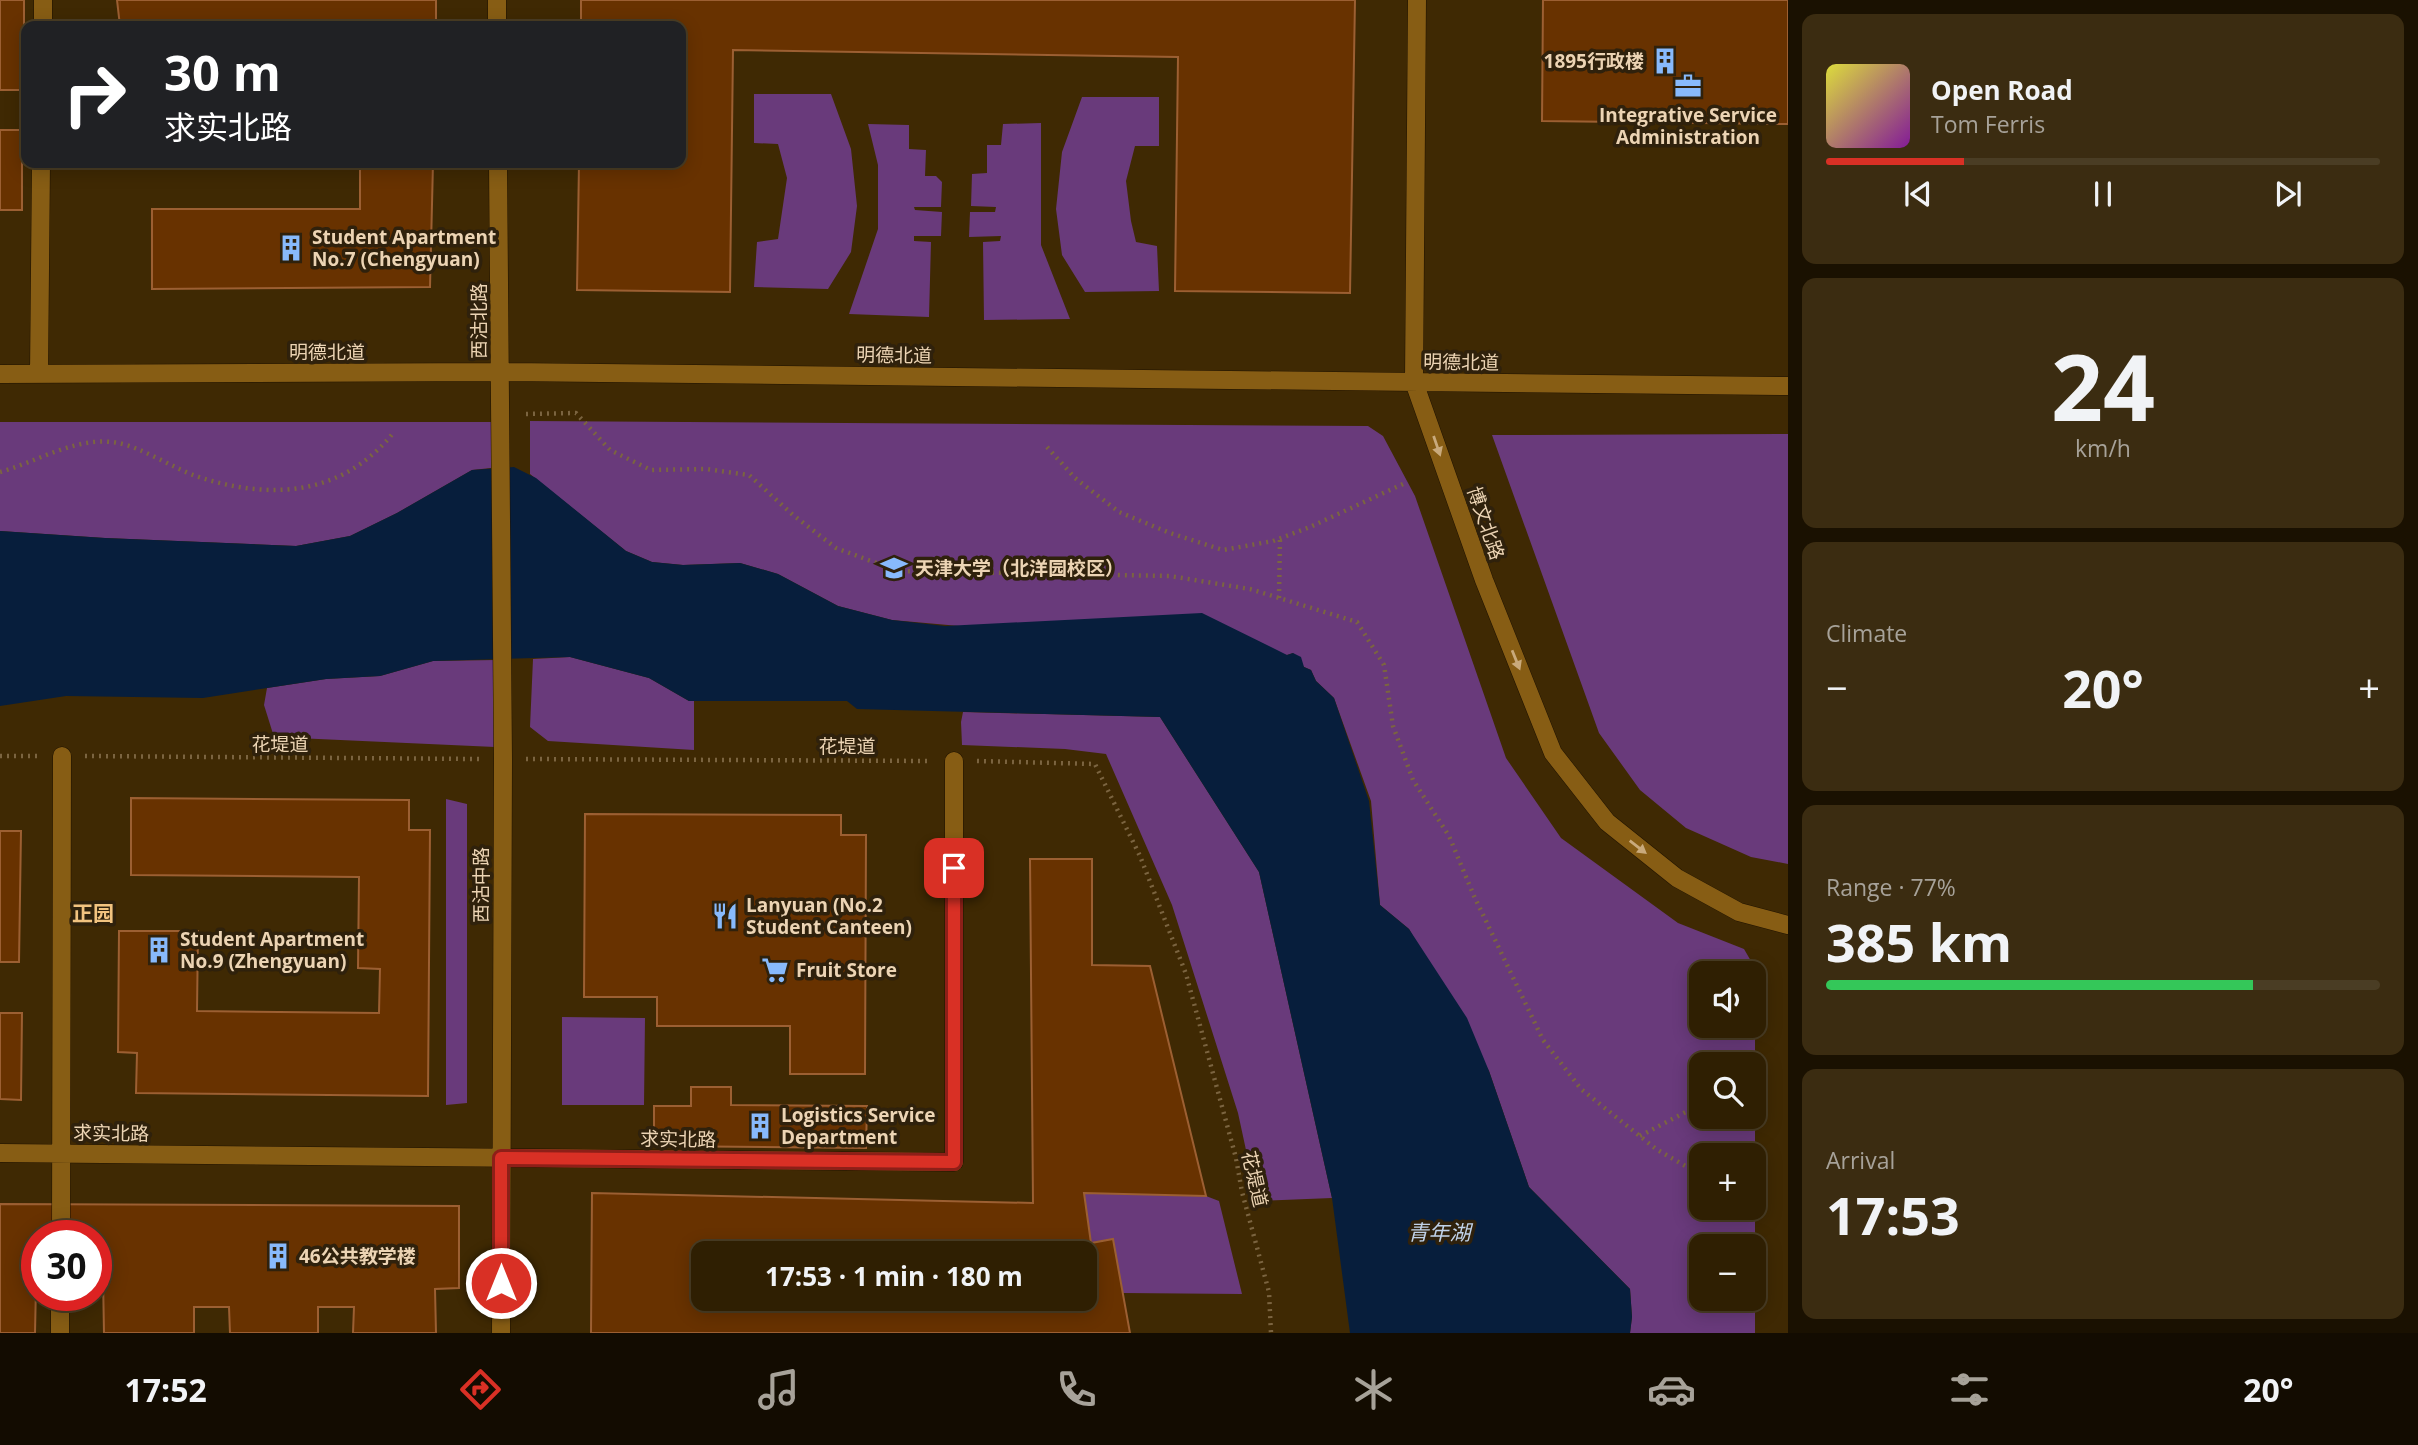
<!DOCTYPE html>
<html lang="en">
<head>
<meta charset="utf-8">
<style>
  body { margin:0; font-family:"Open Sans","Noto Sans SC",sans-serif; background:#3b2c11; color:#f1f3f6; height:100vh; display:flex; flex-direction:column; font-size:26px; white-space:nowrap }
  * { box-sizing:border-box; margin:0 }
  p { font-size:23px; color:#a7a299 }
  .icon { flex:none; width:38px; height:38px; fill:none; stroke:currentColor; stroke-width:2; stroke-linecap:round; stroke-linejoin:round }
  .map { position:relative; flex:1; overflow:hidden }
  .drawer { display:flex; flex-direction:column; gap:14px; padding:14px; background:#1a1101; width:630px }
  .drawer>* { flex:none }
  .top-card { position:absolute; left:21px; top:21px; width:665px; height:147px; border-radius:14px; box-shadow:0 4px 18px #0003,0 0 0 2px #4a3d24; background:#202124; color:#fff; overflow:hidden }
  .buttons { position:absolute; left:1689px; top:961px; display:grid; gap:14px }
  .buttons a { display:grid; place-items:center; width:77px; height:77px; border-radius:14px; background:#2f1f02; box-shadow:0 4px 18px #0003,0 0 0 2px #4a3d24; font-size:35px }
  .speed { position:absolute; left:21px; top:1220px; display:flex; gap:14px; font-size:35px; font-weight:700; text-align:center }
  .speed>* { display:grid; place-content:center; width:91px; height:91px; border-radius:50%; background:#2f1f02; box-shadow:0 4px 18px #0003,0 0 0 2px #4a3d24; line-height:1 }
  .speed .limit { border:10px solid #d22; background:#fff; color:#111 }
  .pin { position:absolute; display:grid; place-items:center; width:60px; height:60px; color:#fff; margin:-30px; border-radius:14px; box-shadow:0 4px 10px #0006 }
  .me { position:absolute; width:77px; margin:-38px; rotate:0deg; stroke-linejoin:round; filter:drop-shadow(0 0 5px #0008) }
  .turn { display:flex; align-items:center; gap:24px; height:147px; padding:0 28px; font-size:32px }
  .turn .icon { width:91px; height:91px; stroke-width:2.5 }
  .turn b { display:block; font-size:49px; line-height:60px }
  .big { font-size:52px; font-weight:700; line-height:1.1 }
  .drawer .widget { flex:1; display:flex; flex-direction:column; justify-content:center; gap:10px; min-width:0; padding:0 24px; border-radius:14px; background:#3b2c11 }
  .drawer .dial { align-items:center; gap:0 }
  .dial b { font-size:91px; line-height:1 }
  .song { display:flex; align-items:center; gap:21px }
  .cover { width:84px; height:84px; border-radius:10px; background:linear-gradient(135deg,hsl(60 70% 55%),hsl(290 70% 35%)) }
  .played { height:7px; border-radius:4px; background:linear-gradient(90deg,#d93025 25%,#4a3d24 25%) }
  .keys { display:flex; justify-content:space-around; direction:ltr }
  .heat { display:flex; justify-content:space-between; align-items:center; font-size:38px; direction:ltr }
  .charge { height:10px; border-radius:5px; background:linear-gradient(90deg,#34c759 77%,#4a3d24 0) }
  .trip { position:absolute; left:691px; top:1241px; width:406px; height:70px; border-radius:14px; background:#2f1f02; box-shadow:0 4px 18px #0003,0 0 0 2px #4a3d24; font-weight:700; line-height:70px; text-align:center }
  .tabs { display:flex; height:112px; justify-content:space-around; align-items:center; background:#130c01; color:#a7a299 }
  .tabs .icon { width:49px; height:49px }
  .tabs .current { color:#d93025 }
  .tabs b { font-size:32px; color:#f1f3f6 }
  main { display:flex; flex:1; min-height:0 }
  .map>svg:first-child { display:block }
  .green { fill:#693a7b; fill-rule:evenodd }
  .water { fill:#071e3c }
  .building { fill:#683200; stroke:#9c5f32; stroke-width:2; fill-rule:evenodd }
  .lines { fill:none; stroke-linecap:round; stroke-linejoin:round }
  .minor-casing { stroke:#201301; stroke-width:19 }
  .path { stroke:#7b6440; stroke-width:4.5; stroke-dasharray:2 5; stroke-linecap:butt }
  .minor { stroke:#875d14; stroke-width:18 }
  .oneway { fill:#c9aa7c }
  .route-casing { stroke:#8d1f18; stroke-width:18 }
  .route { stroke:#d93025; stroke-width:12 }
  .labels { text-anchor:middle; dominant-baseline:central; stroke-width:7; stroke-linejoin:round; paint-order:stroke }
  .poi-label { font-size:19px; font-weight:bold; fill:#ecd4b4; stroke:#2f210c; text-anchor:start }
  .street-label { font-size:19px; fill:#ecd4b4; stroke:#2f210c }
  .neighbourhood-label { font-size:21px; font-weight:bold; fill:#f2c380; stroke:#2f210c }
  .water-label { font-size:21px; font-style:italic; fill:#c0d2e9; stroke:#2f210c }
</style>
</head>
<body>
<main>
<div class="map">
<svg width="1788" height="1333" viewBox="0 0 1788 1333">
  <rect width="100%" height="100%" fill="#3f2903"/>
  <path class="green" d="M754,94H831L851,149L857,206L851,252L828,289L754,287L757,242L778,239L787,178L778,144L754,143Z
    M1082,97H1159V146H1135L1126,181L1131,221L1136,242L1157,246L1159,291L1085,292L1062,255L1056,209L1062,152Z
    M1041,123V245L1070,319L984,320L983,242L1000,241L1001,236L969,237L970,212H995L996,207L971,206L972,174L987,173V145H1001L1003,124Z
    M868,124L909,125V149L926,150L925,176H936L942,182L941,207H914L915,210L942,212L941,236H914V241L931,242L929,317L849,314L878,229V165Z
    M530,421L1368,426L1383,436L1415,496L1506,758L1561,838L1678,923L1744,949L1755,968V1333H1630L1632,1317L1630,1289L1529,1187L1489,1071L1409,929L1380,905L1371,801L1334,698L1316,681L1311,670L1304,667L1293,653L1287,655L892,620L838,606L778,574L740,563L683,565L652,562L626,551L530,474ZM1701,973H1754V1026H1701ZM1701,1064H1754V1116H1701ZM1701,1155H1754V1208H1701ZM1701,1246H1754V1298H1701Z
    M0,422H492L491,468L472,470L397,513L350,536L296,546L105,538L0,531Z
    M1788,434V864L1751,857L1686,828L1640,790L1599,733L1492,435Z
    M570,657L649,678L689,701H694V750L548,741L530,727L533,659Z
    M496,660L495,747L274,737L264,705L267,688L326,679L380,676L433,661Z
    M963,712L1160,717L1259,872L1332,1198L1257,1201L1238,1113L1172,905L1106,754L1065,749L962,745L961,722Z
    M446,799L467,804V1103L446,1105Z
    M562,1017L645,1018L644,1105H562Z
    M1084,1193L1206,1196L1219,1201L1242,1294L1123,1293L1113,1239L1091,1243Z"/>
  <path class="water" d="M514,467L536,478L626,551L652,562L683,565L740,563L778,574L838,606L892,620L945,626L1202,613L1287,655L1293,653L1301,657L1304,667L1311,670L1316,681L1334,698L1369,801L1380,905L1409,929L1467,1018L1489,1071L1529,1187L1630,1289L1632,1317L1630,1333H1350L1332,1198L1259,872L1160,717L857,709L847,701H689L649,678L570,657L433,661L380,676L326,679L203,698L66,696L0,706V531L105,538L296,546L350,536L397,513L472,470Z"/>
  <path class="building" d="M0,0H24V90H0Z
    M117,0H436V26H120Z
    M581,0H1355L1350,293L1175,291L1178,57L733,50L730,292L577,290L579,163H681V26H581Z
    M1543,0H1788V124L1542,121Z
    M0,130H22V210H0Z
    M360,163H433L430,287L152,289V209H360Z
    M131,798L409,800V830H430L428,1096L136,1093L137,1053L118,1052L119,931H198L197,1011L379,1013L380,969L358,968L359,877L131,875Z
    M585,814L841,815V835H866L865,1074H790V1026H657V997H584Z
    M0,831H21L19,962H0Z
    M1030,859H1092V965L1150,966L1206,1196L1084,1193L1091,1243L1113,1239L1130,1333H591L592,1193L1033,1203ZM704,1253H1085V1298H704Z
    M0,1013H22L21,1100L0,1099Z
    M691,1087H731V1105L867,1106L866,1148L654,1146V1106H691Z
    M0,1204L459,1206V1288L435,1289L436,1333H353L354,1307H318V1333H230L229,1307H194V1333H104L103,1277H96V1236H37L35,1333H0Z"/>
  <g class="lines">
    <g class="minor-casing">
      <path id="minor" d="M497,0V26
        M1417,0L1414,382L1484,580L1553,753L1607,822L1677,878L1739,912L1788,925
        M43,26V0
        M498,163L503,759L501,1333
        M0,374L500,372L1788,386
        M39,374L41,163
        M0,1153L954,1162V761
        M61,1236L62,756
        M60,1295V1333"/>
    </g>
    <path class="path" d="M526,414L576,413L610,450L651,470L706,469L749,475L793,515L836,548L898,571L1170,576L1250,589L1357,622L1384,665L1393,726L1413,780L1449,836L1474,896L1543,1040L1581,1089L1656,1149L1701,1175
      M1047,447L1075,478L1119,512L1170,533L1223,550L1273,541L1310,527L1403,484
      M0,472C37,462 78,435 118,443C141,447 173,468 196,476C270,501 343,496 394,432
      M1279,598L1280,539
      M0,756H38
      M85,756L479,759
      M526,759L930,761
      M977,761L1095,764L1140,856L1186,974L1236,1158L1242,1192L1269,1292L1271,1333
      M1754,1077L1762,1072
      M1640,1136L1701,1104"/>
    <use href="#minor" class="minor"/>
  </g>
  <defs><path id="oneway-solid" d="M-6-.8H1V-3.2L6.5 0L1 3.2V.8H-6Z" transform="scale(1.75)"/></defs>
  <g class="oneway">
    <use href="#oneway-solid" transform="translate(1437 446) rotate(71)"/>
    <use href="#oneway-solid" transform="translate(1516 660) rotate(68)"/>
    <use href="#oneway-solid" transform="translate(1638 847) rotate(38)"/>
  </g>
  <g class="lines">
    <g class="route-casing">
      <path id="route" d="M501,1283V1158L954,1162V868"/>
    </g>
    <use href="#route" class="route"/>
  </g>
  <defs>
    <g id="building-bare" transform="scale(2.1)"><path d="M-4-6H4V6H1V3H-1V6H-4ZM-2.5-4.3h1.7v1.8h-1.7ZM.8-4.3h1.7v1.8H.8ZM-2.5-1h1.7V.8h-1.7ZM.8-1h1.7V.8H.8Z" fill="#88bafc" stroke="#2f210c" stroke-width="2.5" paint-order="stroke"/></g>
    <g id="office-bare" transform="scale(2.1)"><path d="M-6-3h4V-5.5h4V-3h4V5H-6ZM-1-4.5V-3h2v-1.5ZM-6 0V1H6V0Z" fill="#88bafc" stroke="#2f210c" stroke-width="2.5" paint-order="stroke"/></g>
    <g id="university-bare" transform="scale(2.1)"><path d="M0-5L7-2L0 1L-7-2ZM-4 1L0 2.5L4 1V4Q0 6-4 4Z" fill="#88bafc" stroke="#2f210c" stroke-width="2.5" paint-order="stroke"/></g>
    <g id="restaurant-bare" transform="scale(2.1)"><path d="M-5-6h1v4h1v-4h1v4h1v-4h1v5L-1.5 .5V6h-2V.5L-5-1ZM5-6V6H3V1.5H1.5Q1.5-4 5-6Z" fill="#88bafc" stroke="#2f210c" stroke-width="2.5" paint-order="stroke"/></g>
    <g id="supermarket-bare" transform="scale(2.1)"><path d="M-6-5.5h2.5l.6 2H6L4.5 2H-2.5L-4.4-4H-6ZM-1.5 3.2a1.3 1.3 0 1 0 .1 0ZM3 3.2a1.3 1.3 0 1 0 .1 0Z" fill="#88bafc" stroke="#2f210c" stroke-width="2.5" paint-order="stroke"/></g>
  </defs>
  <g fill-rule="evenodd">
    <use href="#building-bare" x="1665" y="61"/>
    <use href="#office-bare" x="1688" y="86"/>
    <use href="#building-bare" x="291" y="248"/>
    <use href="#university-bare" x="894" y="568"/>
    <use href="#restaurant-bare" x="725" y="916"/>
    <use href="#building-bare" x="159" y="950"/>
    <use href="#supermarket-bare" x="775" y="970"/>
    <use href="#building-bare" x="760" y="1126"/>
    <use href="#building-bare" x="278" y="1256"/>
  </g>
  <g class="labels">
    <g class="poi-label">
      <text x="1644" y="61" text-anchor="end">1895行政楼</text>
      <text x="1688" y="115" text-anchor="middle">Integrative Service<tspan x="1688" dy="22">Administration</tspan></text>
      <text x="312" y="237">Student Apartment<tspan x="312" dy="22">No.7 (Chengyuan)</tspan></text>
      <text x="915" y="568">天津大学（北洋园校区）</text>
      <text x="746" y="905">Lanyuan (No.2<tspan x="746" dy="22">Student Canteen)</tspan></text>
      <text x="180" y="939">Student Apartment<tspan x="180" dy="22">No.9 (Zhengyuan)</tspan></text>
      <text x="796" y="970">Fruit Store</text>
      <text x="781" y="1115">Logistics Service<tspan x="781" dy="22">Department</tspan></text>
      <text x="299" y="1256">46公共教学楼</text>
    </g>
    <g class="street-label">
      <text transform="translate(479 321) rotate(-90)">西沽北路</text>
      <text x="327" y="352">明德北道</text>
      <text transform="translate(894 355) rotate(1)">明德北道</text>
      <text transform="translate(1461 362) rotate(1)">明德北道</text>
      <text transform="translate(1486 523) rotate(71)">博文北路</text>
      <text x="280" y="744">花堤道</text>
      <text x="847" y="746">花堤道</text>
      <text transform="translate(481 885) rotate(-90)">西沽中路</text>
      <text transform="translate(111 1133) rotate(1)">求实北路</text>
      <text transform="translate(678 1139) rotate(1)">求实北路</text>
      <text transform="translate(1255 1179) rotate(77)">花堤道</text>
    </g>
    <g class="neighbourhood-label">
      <text x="93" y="913">正园</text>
    </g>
    <g class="water-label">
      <text x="1439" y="1232">青年湖</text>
    </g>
  </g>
</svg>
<div class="buttons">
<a><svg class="icon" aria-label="sound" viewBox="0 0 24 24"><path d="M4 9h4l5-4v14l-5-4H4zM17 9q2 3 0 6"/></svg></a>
<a><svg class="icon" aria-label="search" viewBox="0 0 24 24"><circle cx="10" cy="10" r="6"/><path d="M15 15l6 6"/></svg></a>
<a>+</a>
<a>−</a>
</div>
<div class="speed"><div class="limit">30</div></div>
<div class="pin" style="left:954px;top:868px;background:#d93025"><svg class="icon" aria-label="arrive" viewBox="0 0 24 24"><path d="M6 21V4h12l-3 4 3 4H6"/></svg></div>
<svg class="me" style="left:501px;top:1283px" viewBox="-20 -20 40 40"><circle r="17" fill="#d93025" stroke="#fff" stroke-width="3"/><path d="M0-11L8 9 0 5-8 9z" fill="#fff"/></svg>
<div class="trip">17:53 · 1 min · 180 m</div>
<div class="top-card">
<div class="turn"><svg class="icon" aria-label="right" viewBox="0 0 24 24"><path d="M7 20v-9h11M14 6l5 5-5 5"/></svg><div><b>30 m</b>求实北路</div></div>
</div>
</div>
<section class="drawer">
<div class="widget">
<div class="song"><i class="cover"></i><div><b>Open Road</b><p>Tom Ferris</p></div></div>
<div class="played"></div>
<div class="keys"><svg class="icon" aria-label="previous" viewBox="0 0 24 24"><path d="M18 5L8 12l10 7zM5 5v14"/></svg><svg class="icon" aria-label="pause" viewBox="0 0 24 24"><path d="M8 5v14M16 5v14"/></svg><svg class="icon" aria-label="next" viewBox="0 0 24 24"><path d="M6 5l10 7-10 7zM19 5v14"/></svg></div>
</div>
<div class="widget dial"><b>24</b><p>km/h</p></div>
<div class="widget"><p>Climate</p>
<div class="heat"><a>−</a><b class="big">20°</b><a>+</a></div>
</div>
<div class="widget"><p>Range · 77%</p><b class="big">385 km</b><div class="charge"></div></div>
<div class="widget"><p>Arrival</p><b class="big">17:53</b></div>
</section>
</main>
<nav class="tabs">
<b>17:52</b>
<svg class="icon current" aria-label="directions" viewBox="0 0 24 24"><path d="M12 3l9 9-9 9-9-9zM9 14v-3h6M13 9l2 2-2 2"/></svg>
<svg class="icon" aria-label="music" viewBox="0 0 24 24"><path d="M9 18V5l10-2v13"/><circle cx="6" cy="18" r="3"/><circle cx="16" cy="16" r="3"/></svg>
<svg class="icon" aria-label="phone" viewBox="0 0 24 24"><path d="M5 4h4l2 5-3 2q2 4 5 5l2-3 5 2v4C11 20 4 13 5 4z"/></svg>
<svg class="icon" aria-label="climate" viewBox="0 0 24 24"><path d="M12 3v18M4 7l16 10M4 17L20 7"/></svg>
<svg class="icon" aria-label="car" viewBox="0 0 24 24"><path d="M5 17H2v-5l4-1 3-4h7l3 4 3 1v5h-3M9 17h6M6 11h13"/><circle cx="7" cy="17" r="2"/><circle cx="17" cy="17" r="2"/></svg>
<svg class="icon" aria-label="filters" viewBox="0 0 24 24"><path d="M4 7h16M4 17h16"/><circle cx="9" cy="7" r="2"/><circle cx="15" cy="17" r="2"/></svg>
<b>20°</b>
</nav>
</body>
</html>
